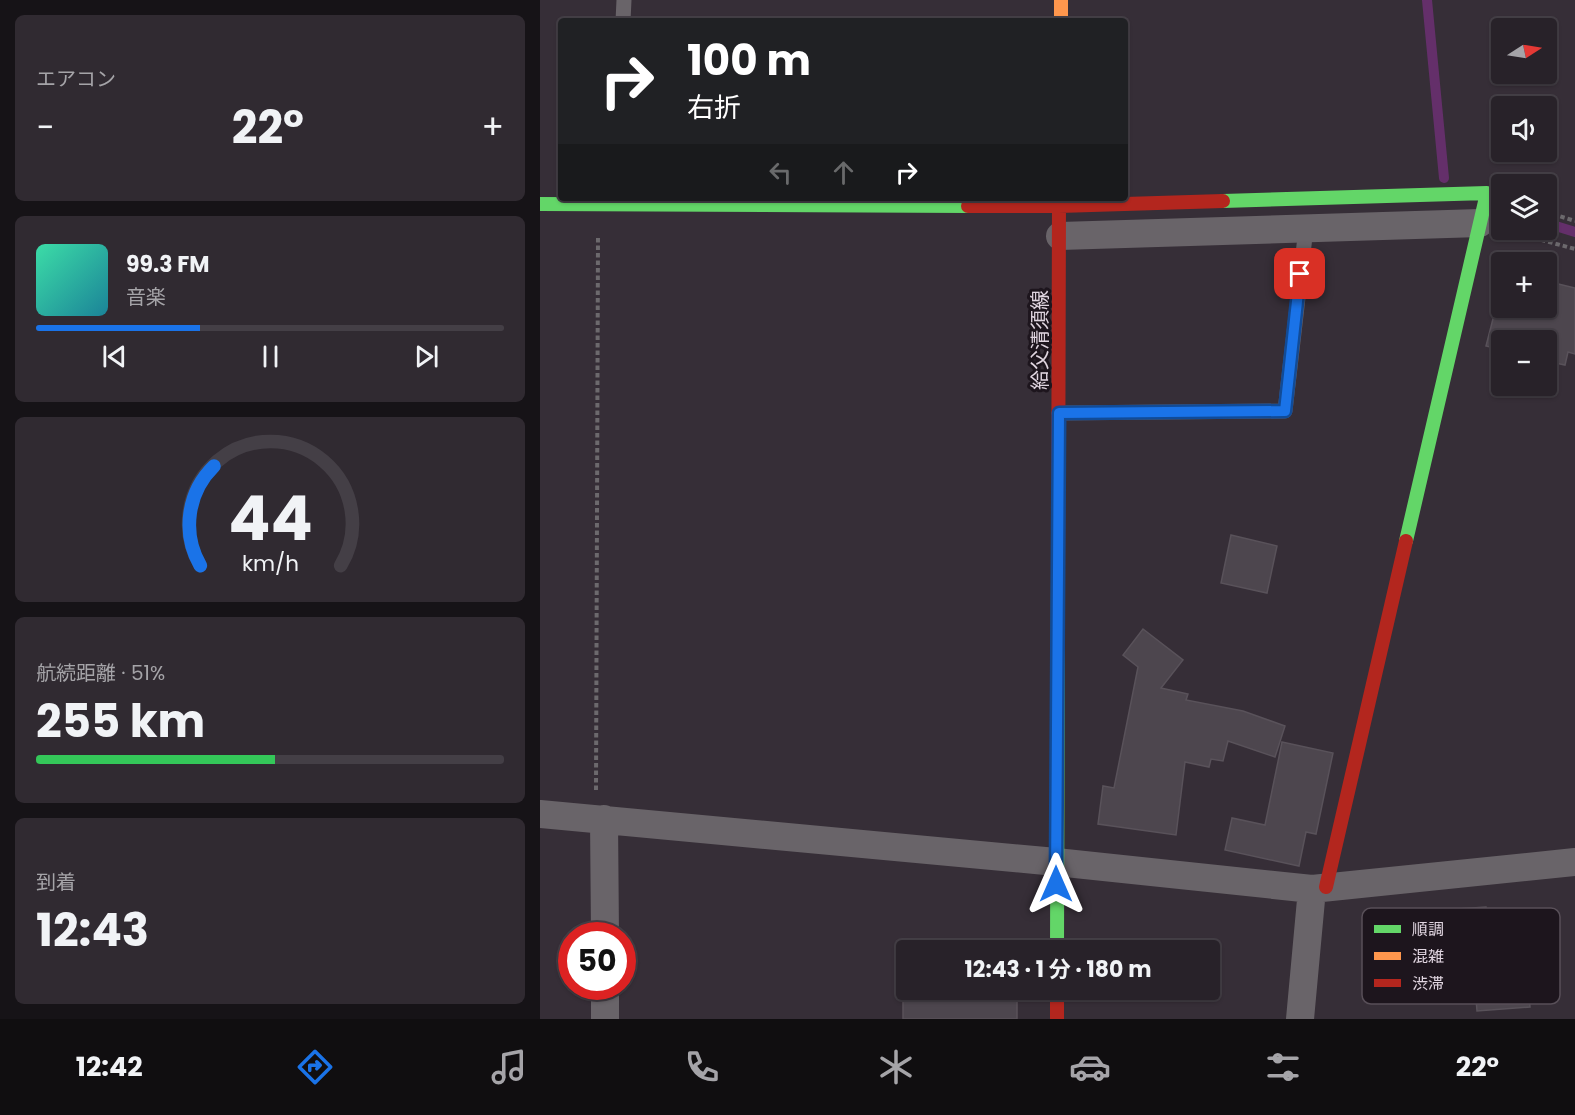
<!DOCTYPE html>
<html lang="ja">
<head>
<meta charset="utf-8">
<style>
  body { margin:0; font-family:Poppins,"Noto Sans JP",sans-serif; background:#302a31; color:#f1f3f6; height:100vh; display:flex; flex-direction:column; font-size:22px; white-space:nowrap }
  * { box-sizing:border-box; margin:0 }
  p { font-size:20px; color:#a5a4a8 }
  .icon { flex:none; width:33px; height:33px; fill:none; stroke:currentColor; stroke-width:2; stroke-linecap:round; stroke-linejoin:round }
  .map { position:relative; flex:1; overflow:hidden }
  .details { display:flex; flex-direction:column; gap:15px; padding:15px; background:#161317; width:540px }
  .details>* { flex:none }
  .guide { position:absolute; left:18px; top:18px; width:570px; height:183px; border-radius:6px; box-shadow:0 2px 4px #0004,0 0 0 2px #443f46; background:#202124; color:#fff; overflow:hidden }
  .needle { width:39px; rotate:78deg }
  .controls { position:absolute; left:951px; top:18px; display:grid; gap:12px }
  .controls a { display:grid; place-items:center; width:66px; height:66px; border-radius:6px; background:#282229; box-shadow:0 2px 4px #0004,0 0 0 2px #443f46; font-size:30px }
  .speed { position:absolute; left:18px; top:922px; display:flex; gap:12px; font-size:30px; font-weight:700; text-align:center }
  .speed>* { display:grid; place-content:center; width:78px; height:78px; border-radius:50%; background:#282229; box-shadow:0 2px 4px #0004,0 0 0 2px #443f46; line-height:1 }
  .speed .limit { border:9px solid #d22; background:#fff; color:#111 }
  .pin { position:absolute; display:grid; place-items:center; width:51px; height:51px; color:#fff; margin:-26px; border-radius:12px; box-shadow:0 3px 9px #0006 }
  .me { position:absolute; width:66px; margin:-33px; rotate:0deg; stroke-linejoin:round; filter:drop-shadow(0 0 4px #0008) }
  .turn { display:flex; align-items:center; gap:21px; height:126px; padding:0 30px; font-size:27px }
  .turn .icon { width:78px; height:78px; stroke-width:2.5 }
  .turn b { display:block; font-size:42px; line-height:51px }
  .lanes { display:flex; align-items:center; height:57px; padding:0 30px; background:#0003; justify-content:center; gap:30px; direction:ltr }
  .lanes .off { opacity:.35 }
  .big { font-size:45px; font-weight:700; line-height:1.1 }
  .details .widget { flex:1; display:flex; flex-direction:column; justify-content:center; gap:9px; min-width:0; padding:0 21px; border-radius:9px; background:#302a31 }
  .details .dial { align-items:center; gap:0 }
  .dial svg { height:156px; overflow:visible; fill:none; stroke:#443f46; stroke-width:7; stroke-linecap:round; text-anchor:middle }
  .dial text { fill:#f1f3f6; stroke:none }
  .song { display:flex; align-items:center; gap:18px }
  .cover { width:72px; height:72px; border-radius:9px; background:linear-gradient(135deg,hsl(160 70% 55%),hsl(190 70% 35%)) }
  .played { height:6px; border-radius:3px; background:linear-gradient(90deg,#1a73e8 35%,#443f46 35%) }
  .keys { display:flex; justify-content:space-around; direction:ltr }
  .heat { display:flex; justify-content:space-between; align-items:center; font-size:33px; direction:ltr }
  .charge { height:9px; border-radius:4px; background:linear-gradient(90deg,#34c759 51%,#443f46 0) }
  .trip { position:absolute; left:356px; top:940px; width:324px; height:60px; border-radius:6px; background:#282229; box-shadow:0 2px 4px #0004,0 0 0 2px #443f46; font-weight:700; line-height:60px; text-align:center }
  .menu { display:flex; height:96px; justify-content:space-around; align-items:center; background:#100e10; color:#a5a4a8 }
  .menu .icon { width:42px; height:42px }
  .menu .on { color:#1a73e8 }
  .menu b { font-size:27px; color:#f1f3f6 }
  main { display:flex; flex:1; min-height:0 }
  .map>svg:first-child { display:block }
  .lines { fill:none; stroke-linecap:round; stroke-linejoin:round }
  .stream { stroke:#642f6a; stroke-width:10 }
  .building { fill:#4d464e; stroke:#59525a; stroke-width:1.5 }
  .path { stroke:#6c696d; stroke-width:4; stroke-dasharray:4.5 3; stroke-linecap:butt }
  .lane { stroke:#696469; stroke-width:15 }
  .street { stroke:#696469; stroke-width:28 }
  .fast { stroke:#63d668; stroke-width:14 }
  .slow { stroke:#ff974d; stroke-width:14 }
  .jam { stroke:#b3261e; stroke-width:14 }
  .route-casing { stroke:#114b97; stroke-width:15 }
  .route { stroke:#1a73e8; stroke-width:10 }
  .labels { text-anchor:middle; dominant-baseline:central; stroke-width:6; stroke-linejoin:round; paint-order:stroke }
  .street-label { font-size:20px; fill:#e0d5e0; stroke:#1d151d }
  .key { fill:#1d151d; stroke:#584f58; stroke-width:1.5 }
  .key-label { font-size:16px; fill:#e0d5e0 }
</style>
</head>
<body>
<main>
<section class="details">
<div class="widget"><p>エアコン</p>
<div class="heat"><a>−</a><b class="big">22°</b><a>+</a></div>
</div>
<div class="widget">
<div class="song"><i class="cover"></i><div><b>99.3 FM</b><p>音楽</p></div></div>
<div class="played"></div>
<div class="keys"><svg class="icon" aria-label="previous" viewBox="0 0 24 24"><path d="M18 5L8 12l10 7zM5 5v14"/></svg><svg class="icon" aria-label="pause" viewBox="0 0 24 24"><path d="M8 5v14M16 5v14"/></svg><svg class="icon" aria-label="next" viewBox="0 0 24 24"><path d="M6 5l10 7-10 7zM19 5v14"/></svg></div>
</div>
<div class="widget dial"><svg viewBox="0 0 100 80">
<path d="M14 69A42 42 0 1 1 86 69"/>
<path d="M14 69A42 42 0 0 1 21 18" stroke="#1a73e8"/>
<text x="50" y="56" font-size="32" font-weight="700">44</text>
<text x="50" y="72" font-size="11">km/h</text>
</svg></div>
<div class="widget"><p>航続距離 · 51%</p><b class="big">255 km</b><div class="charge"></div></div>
<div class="widget"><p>到着</p><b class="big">12:43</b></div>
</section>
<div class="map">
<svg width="1035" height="1019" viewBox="0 0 1035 1019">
  <rect width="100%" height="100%" fill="#362e37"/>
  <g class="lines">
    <path class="stream" d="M887,0L904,178
      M1006,223L1035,232"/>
  </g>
  <path class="building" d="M1006,281L1035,288V354L1028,352L1025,365L1006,361V340H962V350L946,346L962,284V308H1006Z
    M691,535L737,546L727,593L681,583Z
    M603,629L643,660L621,688L648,694L646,700L703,711L745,726L735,757L688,741L683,761L671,759L669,767L645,762L636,835L558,824L563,786L574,788L598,667L583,655Z
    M742,742L793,753L776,834L766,832L759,866L685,850L692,818L725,825Z
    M946,907L949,936L921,939L918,909Z
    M985,944L990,1007L937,1011L932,949Z
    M363,992L477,993V1019H363Z"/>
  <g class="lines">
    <path class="path" d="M1006,212L1035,221
      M972,232L1035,249
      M56,790L58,237"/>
    <path class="lane" d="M83,21L84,0
      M519,413L745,411L766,228"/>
    <path class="street" d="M520,236L940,223
      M0,814L516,862L772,889L1035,862
      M64,819L65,936
      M65,987V1019
      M760,1019L772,889"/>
    <path class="fast" d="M683,201L947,193L866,541
      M0,204L428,206
      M517,951L518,572"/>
    <path class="slow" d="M521,0V21"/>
    <path class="jam" d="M428,206H519L683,201
      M518,572L519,198
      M786,887L866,541
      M517,990V1019"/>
  </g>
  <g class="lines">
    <g class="route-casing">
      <path id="route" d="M516,884L519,413L745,411L760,274"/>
    </g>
    <use href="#route" class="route"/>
  </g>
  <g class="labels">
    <g class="street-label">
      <text transform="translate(500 340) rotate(-90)">給父清須線</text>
    </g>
  </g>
  <rect x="822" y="908" width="198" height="96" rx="9" class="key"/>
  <rect x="834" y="925" width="27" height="8" fill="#63d668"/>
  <rect x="834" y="952" width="27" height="8" fill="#ff974d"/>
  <rect x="834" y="979" width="27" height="8" fill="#b3261e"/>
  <g class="key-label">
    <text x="872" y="935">順調</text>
    <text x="872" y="962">混雑</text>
    <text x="872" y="989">渋滞</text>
  </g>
</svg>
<div class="controls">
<a><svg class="needle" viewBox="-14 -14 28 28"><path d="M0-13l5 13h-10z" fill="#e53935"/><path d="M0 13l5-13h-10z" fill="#a5a4a8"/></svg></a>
<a><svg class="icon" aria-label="sound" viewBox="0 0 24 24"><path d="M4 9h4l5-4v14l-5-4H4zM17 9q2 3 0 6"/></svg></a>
<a><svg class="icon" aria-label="layers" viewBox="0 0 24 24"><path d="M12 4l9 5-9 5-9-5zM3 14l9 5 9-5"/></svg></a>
<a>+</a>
<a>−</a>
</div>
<div class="speed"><div class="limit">50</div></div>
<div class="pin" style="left:760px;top:274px;background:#d93025"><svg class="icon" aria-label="arrive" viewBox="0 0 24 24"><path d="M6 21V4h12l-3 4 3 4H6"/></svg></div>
<svg class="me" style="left:516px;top:884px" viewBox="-20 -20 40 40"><path d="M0-17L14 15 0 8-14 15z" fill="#1a73e8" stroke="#fff" stroke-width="4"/></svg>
<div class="trip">12:43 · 1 分 · 180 m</div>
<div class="guide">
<div class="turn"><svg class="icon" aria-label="right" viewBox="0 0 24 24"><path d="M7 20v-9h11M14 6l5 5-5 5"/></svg><div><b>100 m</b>右折</div></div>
<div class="lanes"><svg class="icon off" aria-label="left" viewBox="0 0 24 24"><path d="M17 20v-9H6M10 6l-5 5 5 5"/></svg><svg class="icon off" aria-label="ahead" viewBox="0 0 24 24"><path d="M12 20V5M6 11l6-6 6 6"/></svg><svg class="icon" aria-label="right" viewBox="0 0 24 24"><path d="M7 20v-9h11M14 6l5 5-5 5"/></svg></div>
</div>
</div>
</main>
<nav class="menu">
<b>12:42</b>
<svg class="icon on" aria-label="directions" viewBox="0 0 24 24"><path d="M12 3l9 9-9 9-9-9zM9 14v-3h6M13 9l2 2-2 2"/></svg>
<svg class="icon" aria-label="music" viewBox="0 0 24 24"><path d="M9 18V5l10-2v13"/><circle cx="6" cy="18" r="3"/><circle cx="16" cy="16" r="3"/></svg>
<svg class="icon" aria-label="phone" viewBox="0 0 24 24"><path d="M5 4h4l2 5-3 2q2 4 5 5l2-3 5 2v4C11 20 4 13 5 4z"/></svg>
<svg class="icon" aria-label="climate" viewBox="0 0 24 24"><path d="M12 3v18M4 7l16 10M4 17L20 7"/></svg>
<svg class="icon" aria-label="car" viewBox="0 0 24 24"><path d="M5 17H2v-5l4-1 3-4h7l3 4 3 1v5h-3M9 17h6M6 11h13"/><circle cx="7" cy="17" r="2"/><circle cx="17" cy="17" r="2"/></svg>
<svg class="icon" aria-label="filters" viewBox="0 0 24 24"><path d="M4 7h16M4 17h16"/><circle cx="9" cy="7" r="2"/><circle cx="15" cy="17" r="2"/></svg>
<b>22°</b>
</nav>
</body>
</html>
